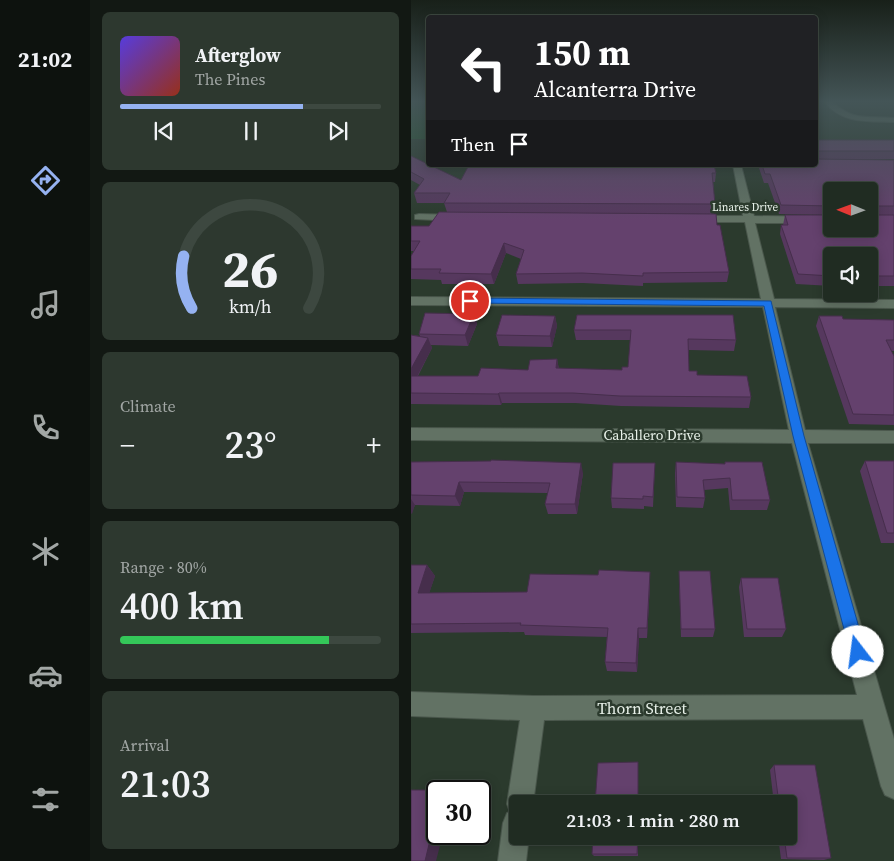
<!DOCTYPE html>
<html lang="en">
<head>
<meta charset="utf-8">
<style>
  body { margin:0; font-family:"Source Serif 4",serif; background:#2d382f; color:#f1f3f6; height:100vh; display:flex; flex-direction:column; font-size:19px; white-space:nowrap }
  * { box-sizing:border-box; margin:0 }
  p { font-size:16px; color:#a2a7a5 }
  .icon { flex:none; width:28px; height:28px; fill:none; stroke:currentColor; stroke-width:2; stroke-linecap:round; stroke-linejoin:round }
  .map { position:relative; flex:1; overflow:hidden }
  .drawer { display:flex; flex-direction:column; gap:12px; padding:12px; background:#121813; width:321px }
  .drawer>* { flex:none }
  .hud { position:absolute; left:15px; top:15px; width:392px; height:152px; border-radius:5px; box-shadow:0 2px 12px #0003,0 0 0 1px #3d4840; background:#202124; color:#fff; overflow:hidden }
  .needle { width:32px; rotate:271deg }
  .tools { position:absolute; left:412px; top:182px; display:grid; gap:10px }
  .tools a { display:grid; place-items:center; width:55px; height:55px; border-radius:5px; background:#202c22; box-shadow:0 2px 12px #0003,0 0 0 1px #3d4840; font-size:25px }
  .speed { position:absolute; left:15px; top:780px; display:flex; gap:10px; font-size:25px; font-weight:700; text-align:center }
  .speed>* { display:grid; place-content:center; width:65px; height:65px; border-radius:50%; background:#202c22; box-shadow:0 2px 12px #0003,0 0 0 1px #3d4840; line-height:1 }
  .speed .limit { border:2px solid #111; border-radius:8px; background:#fff; color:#111 }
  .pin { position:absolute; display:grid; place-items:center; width:42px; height:42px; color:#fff; margin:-21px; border:2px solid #fff; border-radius:50%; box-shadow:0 1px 5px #0007 }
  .me { position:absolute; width:55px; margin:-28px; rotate:345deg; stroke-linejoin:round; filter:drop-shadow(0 0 4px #0008) }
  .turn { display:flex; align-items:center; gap:18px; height:105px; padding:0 25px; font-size:22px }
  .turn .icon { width:65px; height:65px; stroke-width:2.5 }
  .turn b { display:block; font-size:35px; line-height:42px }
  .then { display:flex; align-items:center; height:48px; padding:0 25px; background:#0003; gap:10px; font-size:19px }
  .big { font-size:38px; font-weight:600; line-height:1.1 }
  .drawer .widget { flex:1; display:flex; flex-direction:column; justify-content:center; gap:8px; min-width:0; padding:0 18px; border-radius:8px; background:#2d382f }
  .drawer .dial { align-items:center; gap:0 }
  .dial svg { height:130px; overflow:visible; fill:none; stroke:#3d4840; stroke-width:7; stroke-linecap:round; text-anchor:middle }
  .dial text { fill:#f1f3f6; stroke:none }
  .song { display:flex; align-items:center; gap:15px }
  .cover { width:60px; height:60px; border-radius:8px; background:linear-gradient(135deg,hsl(250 70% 55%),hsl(10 70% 35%)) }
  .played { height:5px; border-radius:2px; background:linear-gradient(90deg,#95b2f1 70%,#3d4840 70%) }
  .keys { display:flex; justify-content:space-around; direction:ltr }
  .heat { display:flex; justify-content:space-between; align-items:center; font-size:28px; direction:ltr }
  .charge { height:8px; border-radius:4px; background:linear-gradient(90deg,#34c759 80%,#3d4840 0) }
  .trip { position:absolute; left:98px; top:795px; width:288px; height:50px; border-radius:5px; background:#202c22; box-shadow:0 2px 12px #0003,0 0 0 1px #3d4840; font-weight:600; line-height:50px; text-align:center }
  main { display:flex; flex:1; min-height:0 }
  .dock { display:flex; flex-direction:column; width:90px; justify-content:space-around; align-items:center; background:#0d120e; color:#a2a7a5 }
  .dock .icon { width:35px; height:35px }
  .dock .selected { color:#95b2f1 }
  .dock b { font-size:22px; color:#f1f3f6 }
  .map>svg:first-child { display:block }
  .green { fill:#24522d }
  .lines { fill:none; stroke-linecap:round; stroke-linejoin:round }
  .street-casing { stroke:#4a574c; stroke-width:2 }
  .street { fill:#627264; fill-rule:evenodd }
  .wall { fill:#56385e }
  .shaded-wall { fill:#462e4c }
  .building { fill:#64416d; stroke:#462e4c }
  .route { fill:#1a73e8; stroke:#114b97 }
  .labels { text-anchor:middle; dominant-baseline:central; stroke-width:5; stroke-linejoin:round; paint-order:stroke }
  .far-street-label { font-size:11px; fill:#e8f1e9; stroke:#2b3a2d }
  .street-label { font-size:14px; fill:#e8f1e9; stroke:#2b3a2d }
  .near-street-label { font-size:16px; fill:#e8f1e9; stroke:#2b3a2d }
</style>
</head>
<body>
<main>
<nav class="dock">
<b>21:02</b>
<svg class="icon selected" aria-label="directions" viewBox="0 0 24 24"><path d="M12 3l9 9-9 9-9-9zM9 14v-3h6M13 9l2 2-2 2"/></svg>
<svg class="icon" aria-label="music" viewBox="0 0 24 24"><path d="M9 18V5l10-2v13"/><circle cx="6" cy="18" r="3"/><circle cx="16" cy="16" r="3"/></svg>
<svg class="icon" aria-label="phone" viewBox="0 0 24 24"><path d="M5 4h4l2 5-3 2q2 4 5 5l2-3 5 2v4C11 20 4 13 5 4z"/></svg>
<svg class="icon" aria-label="climate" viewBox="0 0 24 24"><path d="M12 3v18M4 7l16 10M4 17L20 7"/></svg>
<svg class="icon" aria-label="car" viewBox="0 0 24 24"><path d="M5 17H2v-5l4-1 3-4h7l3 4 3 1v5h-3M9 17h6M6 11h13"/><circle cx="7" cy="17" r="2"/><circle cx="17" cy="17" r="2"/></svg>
<svg class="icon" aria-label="filters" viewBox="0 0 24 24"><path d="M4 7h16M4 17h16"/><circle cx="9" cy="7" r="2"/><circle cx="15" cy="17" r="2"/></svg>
</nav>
<section class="drawer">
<div class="widget">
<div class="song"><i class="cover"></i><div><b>Afterglow</b><p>The Pines</p></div></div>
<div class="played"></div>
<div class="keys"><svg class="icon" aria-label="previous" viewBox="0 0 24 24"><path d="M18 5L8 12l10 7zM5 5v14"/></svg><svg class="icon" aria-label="pause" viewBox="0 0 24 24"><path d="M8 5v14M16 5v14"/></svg><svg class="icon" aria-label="next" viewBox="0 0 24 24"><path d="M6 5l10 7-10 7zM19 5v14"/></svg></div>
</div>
<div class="widget dial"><svg viewBox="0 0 100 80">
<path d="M14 69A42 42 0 1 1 86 69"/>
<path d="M14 69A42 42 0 0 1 9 37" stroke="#95b2f1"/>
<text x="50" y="56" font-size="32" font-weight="700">26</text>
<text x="50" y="72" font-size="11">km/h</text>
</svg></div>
<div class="widget"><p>Climate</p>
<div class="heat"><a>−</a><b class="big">23°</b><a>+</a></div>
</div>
<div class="widget"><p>Range · 80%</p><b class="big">400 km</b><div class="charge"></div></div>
<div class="widget"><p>Arrival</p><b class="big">21:03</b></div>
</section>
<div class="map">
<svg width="483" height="861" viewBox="0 0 483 861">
  <rect width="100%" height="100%" fill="#2b3a2d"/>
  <path class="green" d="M0,101H17V139H0Z"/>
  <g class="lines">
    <g class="street-casing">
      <path id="street" d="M413,101H420C442,121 454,116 483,118V122C456,121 430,124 413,101Z
        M322,165H330L343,216L421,217V223H344L363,299L483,300V308L364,307L394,430L483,431V443H397L483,739V799L474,795L470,786L452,719L133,720L122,804H106V836H118L115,861H87L92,823L96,813L99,812L96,804L109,720L0,716V692L123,696L446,695L381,443L0,440V428L378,430L352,307L0,305V297L350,299L334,222H284L279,219L284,216H332Z
        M8,214L47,215L52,218L47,221L4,219V215Z"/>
    </g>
    <use href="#street" class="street"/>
  </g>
  <path class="wall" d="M405,140H483V159H405Z
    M0,156L50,180L305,173L304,182H302L304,204L303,214L36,212L33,203H6L3,193L9,185L0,180Z
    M483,160V286H459V256H421V286L385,284L369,234L370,225H372L374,215L459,229L421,191V215L368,214L357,183H353L347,165H405Z
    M306,225L318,272L316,282L232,283V286L172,283L107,284L105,274L110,259L95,253L83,284H31L30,280L0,279V256L3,251H0V226Z
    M63,314L66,324L57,346L20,345L21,348L7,376H67L117,370L146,359L148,369L211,370L217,367L219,340H165L163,330L166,315L325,340L323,351L278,350V371L286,375L340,397L338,408L210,406L164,403H91L90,405L0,404V335L9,336L8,334Z
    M144,316L146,326L141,347L88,346L85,335Z
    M408,316L432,319L483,320V351H480L483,356V425L438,424L405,326Z
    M454,461H483V543H470L449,471Z
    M0,462L172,473L166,514H137L134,504L137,493L53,492L49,506L4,505L0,514Z
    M265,462L313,464L359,500L356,510H319L317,488L293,490L294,498L292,508L265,507L264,473Z
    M244,463L242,507L233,506V509L201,508L200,498Z
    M0,565H16L24,576L18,593L116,592L239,583L236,638H228L226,672L196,671L194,662L196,637L114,635L113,632L0,633Z
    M268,571L304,629L302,637H270L268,580Z
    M330,578L375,629L371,637H333L328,587Z
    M363,765L420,858L413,860L370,859L367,836H376V804H363L359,770Z
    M227,836V856H183L181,854Z"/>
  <path class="shaded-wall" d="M93,243L95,253L83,284L80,274Z
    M63,314L66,324L57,346L54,335Z
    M144,316L146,326L141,347L139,336Z
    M17,338L21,348L1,386L0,384V369Z
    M146,359L148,370L145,368Z
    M88,393L91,403L90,405L87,394Z
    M170,463L172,473L166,514L164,504Z
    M48,482L53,492L49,506L44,496Z
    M0,499L4,505L1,514L0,513Z
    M16,565L24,576L15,603L7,593Z
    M239,572V583L236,638V628Z
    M227,628L228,638L226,672L225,663Z
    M26,811V834H32L25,861H14Z"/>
  <path class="building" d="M405,140H483V151H407L405,153Z
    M0,156L50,180L58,165H303L305,173H301L304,204L33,203L39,193H3L13,179L0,172Z
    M405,159L483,160V206H462L460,214L462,215H483V276H459V256H421V276L387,274L370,225H377L374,215H421V229H459V191H421V206L370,205L359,174H354L351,165H405Z
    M28,212L305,214L306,225H309L318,272L232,273V276L171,273L105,274L113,250L93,243L80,274L28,273L30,269H0V256L9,241H0V226H18Z
    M14,313L63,314L54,335L8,334Z
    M91,315L144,316L139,336L85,335Z
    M166,315H322L325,340L277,339L278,371H286V375L336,376L340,397L209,396L162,393H88L87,394L0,393V376H67L70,368L117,370L119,360L146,359L145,368L211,370V367H217L220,330H163Z
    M408,316H431L432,319L483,320V340H475L483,356V415L442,414Z
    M0,335L17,338L0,369Z
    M80,460L170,463L164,504H134L139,483L48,482L44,496L0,495V462L80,461Z
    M454,461H483V533H476Z
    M265,462L314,464V462H351L359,500H321L319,478L292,480L294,498L266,497Z
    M202,463H244L242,497L232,496V499L200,498Z
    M0,565H16L7,593L116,592L119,574L187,575L188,570L239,572L236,628H227L225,663L194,662L197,628L109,625L110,623L0,624Z
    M268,571H299L304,629H270Z
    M330,578H367L375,629H336Z
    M227,762V804H184L187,763Z
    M363,765H404L420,858H376L373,836H376V804H368Z
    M0,790H32L31,791H26V811L14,861H0Z
    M182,836H227L226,854H181Z"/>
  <linearGradient id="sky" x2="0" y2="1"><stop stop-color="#182019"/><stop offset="0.46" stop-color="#445557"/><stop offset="1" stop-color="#445557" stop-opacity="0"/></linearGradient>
  <rect width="483" height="221" fill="url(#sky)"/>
  <path class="route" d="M59,298L360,301L393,436L455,652L453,658L447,660L442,658L439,652L382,436L353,306L56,303V299Z"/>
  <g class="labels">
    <g class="far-street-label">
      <text x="334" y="207">Linares Drive</text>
    </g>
    <g class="street-label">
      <text x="241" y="435">Caballero Drive</text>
    </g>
    <g class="near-street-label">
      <text x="231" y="708">Thorn Street</text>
    </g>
  </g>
</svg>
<div class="tools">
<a><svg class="needle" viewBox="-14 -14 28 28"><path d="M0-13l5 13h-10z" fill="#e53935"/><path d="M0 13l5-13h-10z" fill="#a2a7a5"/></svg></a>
<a><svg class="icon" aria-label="sound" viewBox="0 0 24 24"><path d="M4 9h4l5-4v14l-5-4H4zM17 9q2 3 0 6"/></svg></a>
</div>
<div class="speed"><div class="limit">30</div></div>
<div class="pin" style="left:59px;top:301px;background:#d93025"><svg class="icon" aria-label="arrive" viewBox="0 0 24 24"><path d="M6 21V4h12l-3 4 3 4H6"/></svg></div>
<svg class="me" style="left:447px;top:652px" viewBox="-20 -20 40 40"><circle r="19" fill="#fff"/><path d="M0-13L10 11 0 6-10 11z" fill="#1a73e8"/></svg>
<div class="trip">21:03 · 1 min · 280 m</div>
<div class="hud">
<div class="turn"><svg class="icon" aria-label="left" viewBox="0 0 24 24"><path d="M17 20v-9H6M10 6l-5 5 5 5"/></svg><div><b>150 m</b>Alcanterra Drive</div></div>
<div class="then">Then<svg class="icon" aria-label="arrive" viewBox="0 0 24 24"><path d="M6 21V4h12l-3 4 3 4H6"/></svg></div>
</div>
</div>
</main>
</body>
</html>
